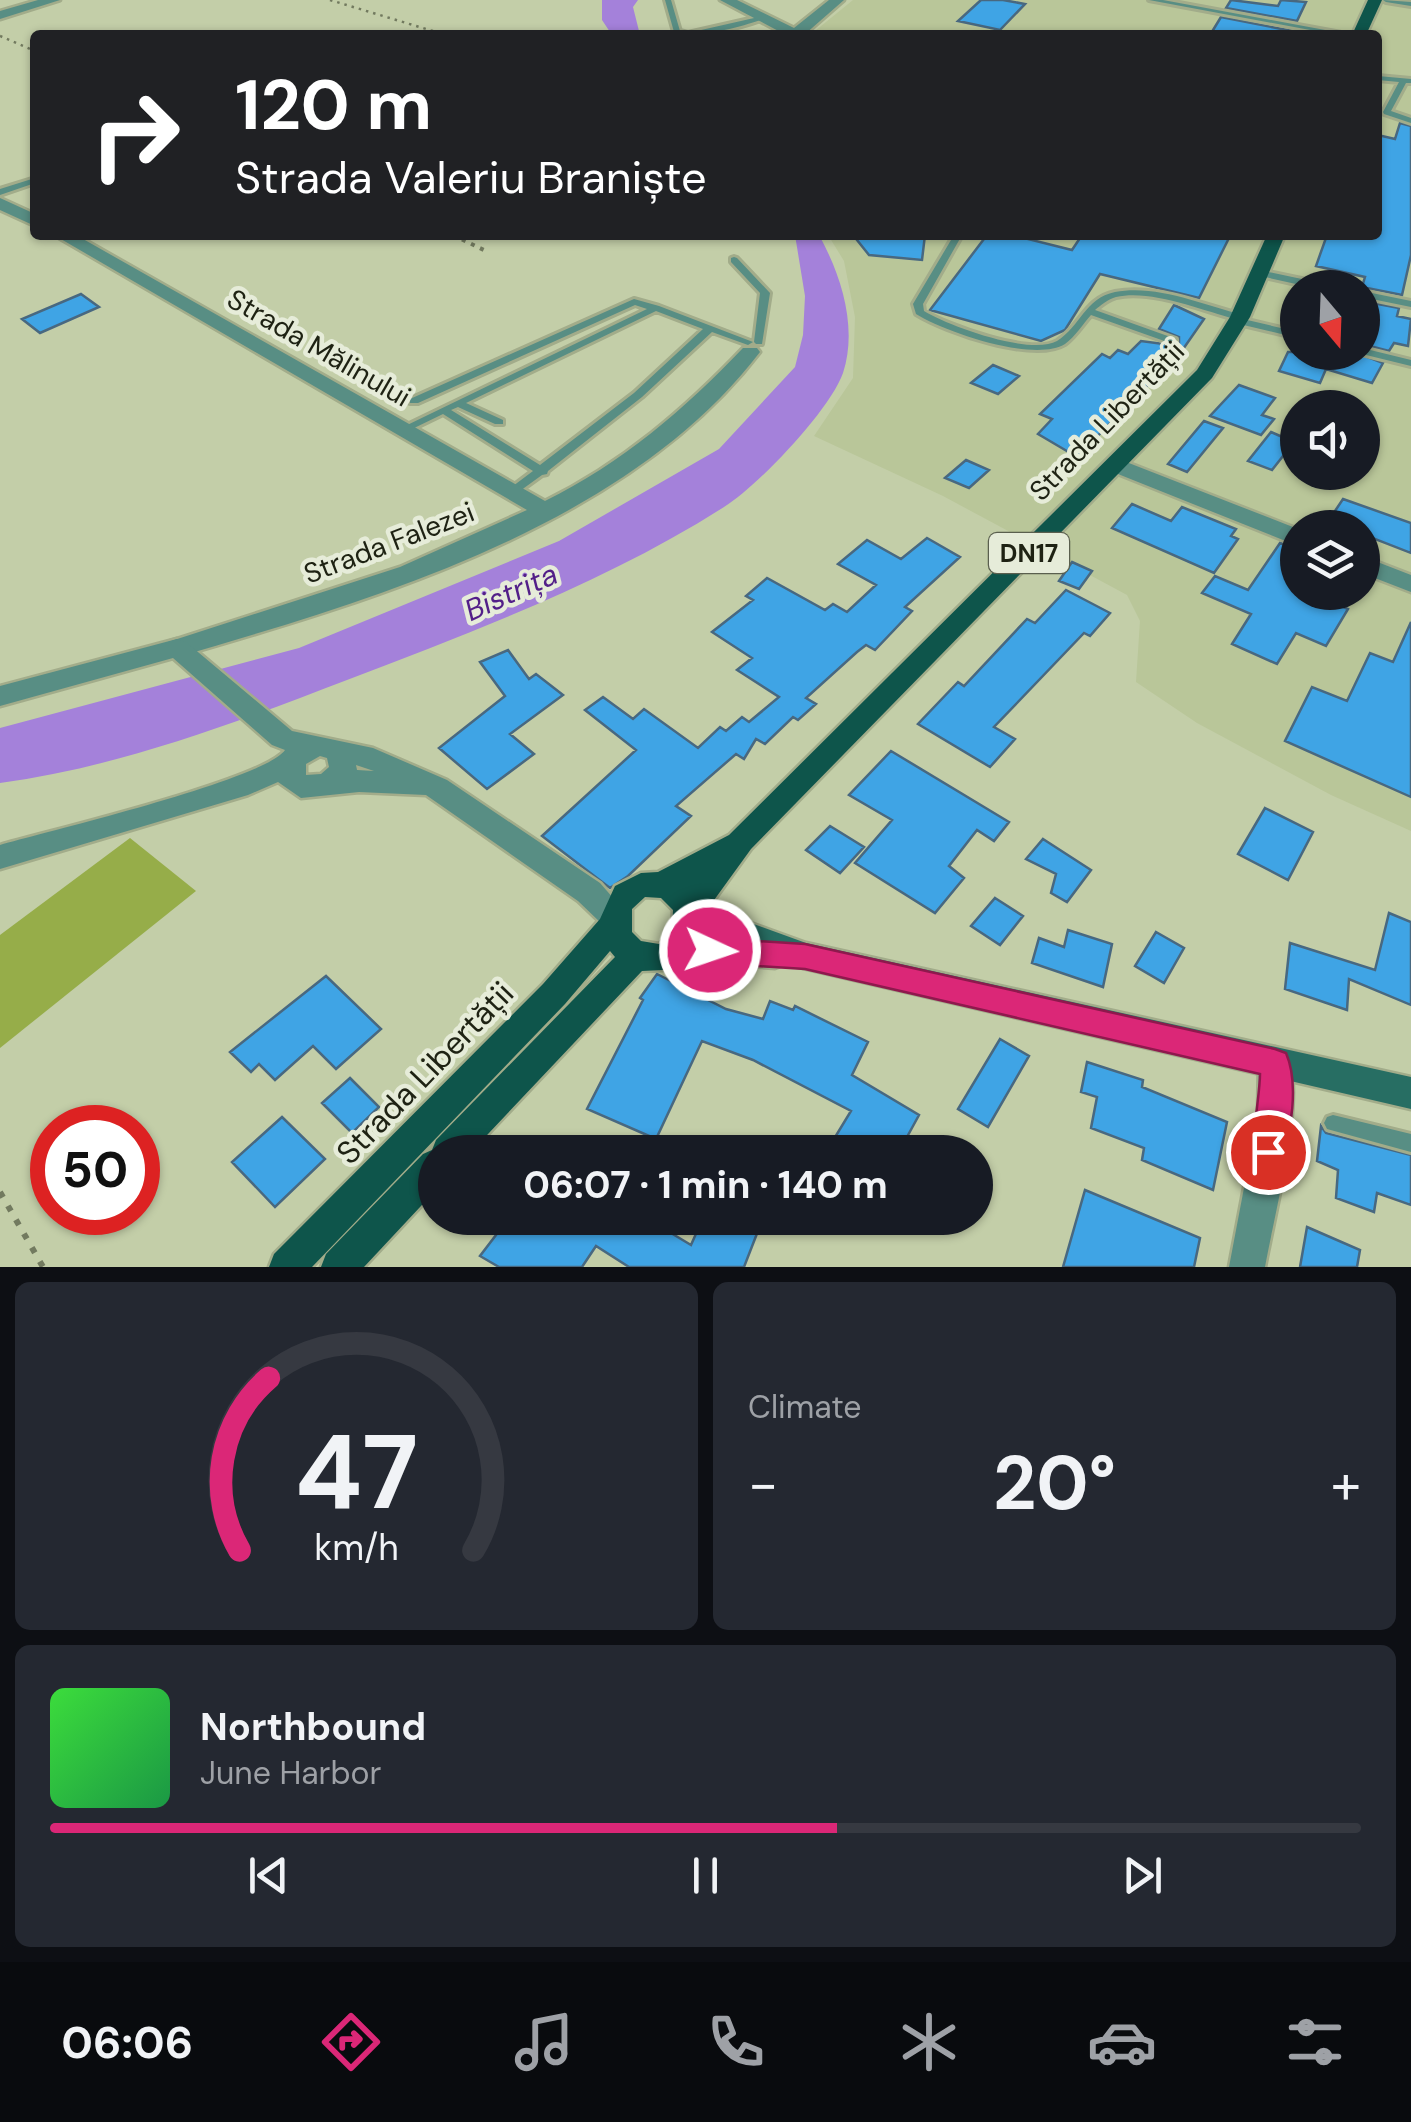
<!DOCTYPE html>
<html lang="en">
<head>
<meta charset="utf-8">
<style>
  body { margin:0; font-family:"DM Sans",sans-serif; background:#242831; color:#f1f3f6; height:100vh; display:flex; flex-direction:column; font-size:38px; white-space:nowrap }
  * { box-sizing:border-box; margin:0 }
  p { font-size:32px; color:#9ea1a6 }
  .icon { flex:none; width:55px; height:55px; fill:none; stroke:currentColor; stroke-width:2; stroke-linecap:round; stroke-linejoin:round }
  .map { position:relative; height:1267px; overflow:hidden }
  .details { display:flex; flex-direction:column; gap:15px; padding:15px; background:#0d0f14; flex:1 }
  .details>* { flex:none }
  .guide { position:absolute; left:30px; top:30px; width:1352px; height:210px; border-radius:10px; box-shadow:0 2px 8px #0004; background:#202124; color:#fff; overflow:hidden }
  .needle { width:65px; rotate:161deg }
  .buttons { position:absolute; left:1280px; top:270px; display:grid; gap:20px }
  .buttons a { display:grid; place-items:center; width:100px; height:100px; border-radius:50%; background:#171b24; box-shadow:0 2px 8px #0004; font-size:50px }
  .speed { position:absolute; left:30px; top:1105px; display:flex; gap:20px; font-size:50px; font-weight:700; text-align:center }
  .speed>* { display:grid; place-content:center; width:130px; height:130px; border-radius:50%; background:#171b24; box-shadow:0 2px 8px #0004; line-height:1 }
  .speed .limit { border:15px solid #d22; background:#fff; color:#111 }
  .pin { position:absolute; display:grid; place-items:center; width:85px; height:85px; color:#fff; margin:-42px; border:5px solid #fff; border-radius:50%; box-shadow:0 2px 10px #0007 }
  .me { position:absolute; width:110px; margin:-55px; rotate:93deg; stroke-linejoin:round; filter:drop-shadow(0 0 8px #0008) }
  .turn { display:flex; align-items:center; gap:35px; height:210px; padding:0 40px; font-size:45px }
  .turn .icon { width:130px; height:130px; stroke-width:2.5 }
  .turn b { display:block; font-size:70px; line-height:85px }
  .big { font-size:75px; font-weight:700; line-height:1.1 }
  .details .card { flex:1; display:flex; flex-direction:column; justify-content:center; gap:15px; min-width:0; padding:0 35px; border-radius:15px; background:#242831 }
  .details .dial { align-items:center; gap:0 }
  .dial svg { height:260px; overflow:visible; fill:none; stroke:#363941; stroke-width:7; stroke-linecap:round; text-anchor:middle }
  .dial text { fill:#f1f3f6; stroke:none }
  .song { display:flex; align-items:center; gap:30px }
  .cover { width:120px; height:120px; border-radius:15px; background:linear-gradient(135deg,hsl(120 70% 55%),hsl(140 70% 35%)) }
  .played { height:10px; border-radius:5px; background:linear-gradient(90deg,#db2777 60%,#363941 60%) }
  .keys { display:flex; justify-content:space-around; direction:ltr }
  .heat { display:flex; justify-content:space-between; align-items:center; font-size:55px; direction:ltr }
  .details .tiles { flex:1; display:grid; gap:15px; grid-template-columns:1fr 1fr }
  .card:last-child { grid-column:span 2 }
  .trip { position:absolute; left:418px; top:1135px; width:575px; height:100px; border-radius:50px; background:#171b24; box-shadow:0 2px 8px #0004; font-weight:700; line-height:100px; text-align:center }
  .tabs { display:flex; height:160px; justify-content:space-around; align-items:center; background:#090b0e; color:#9ea1a6 }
  .tabs .icon { width:70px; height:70px }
  .tabs .on { color:#db2777 }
  .tabs b { font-size:45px; color:#f1f3f6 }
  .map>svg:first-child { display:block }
  .built { fill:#b9c699; fill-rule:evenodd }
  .green { fill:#96ad49 }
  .water { fill:#a481da }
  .building { fill:#3fa4e5; stroke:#486880; stroke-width:2.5 }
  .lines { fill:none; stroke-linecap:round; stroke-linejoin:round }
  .service-casing { stroke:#a2ac8a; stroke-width:6 }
  .minor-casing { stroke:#a2ac8a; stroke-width:5 }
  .tertiary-casing { stroke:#a2ac8a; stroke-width:5 }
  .secondary-casing { stroke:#a2ac8a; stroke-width:5 }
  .primary-casing { stroke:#a2ac8a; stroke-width:5 }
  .path-far2 { stroke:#727a5f; stroke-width:2.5; stroke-dasharray:2.5 5; stroke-linecap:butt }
  .path-far1 { stroke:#727a5f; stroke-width:4; stroke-dasharray:4 6; stroke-linecap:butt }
  .path { stroke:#727a5f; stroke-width:6; stroke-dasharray:6 10; stroke-linecap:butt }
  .service { fill:#588e84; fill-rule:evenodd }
  .minor { fill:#588e84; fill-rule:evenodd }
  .tertiary { fill:#588e84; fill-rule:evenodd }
  .secondary { fill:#276e63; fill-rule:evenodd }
  .primary { fill:#0e554b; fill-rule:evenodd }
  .route { fill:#db2777; stroke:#8e194d; stroke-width:2.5 }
  .labels { text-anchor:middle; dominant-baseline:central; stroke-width:9; stroke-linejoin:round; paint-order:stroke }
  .shield { fill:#e6ecd9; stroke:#5a5f4e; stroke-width:2.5 }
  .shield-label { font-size:25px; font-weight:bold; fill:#1e2213 }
  .street-label { font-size:28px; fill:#1e2213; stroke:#e6ecd9 }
  .water-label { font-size:30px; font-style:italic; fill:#521f88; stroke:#e6ecd9 }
  .near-street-label { font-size:32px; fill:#1e2213; stroke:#e6ecd9 }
</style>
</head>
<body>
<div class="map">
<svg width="1411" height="1267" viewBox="0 0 1411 1267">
  <rect width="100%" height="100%" fill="#c3cea8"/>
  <path class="built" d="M853,0H1411V831L1331,795L1197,723L1136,682L1140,621L1127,595L943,496L814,436L853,378L855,317L844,261L828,235H1378V35H810ZM1298,288H1362V352H1298ZM1298,408H1362V472H1298ZM1298,528H1362V592H1298Z"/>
  <path class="green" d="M130,838L196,891L0,1048V935Z"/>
  <path class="water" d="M638,0L633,7L640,35H612L602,20V0Z
    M795,235H819C841,275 858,327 843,373C830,410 758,486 724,507C608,581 475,631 347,680C235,723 119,767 0,783V728L299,648L559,541L719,449L795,367L803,335L805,296Z"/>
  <path class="building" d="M981,0H1003L1025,4L1000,30L958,21Z
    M1231,0L1278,6L1281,0L1306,2L1297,21L1226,8Z
    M1221,17L1292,31L1290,35H1210Z
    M1400,123L1411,126V255L1402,295L1362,287L1365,277L1316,266L1327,235H1378V135L1395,139Z
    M853,235H925L922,260L869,255Z
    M987,235H1012L1072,250L1082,235L1229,238L1199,298L1100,274L1065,330L1041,341L930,310Z
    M81,294L99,307L40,333L22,319Z
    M1362,301L1399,308L1397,316L1411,319L1408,346L1394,343L1389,351L1362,344Z
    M1174,305L1204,319L1163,378L1157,376L1077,457L1038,434L1052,419L1040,414L1102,354L1110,358L1118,350L1128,354L1141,341L1179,346V337L1159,329Z
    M1288,352H1355L1383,363L1372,383L1326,369L1320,383L1279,371Z
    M993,365L1019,376L998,394L971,383Z
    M1239,385L1275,398L1262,415L1274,419L1261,435L1210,416Z
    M1204,421L1223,428L1187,472L1168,464Z
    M1271,432L1294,442L1272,470L1248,461Z
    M966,460L989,470L969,488L945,478Z
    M1343,499L1411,523V553L1362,534V528L1329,520Z
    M1132,504L1171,521L1182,507L1236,529L1231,536L1238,539L1214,573L1112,528Z
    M927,538L960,557L905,607L912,611L875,650L866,645L857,652L806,698L816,704L798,720L793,717L765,744L756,739L744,759L736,754L676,806L691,816L628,876L610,888L542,836L636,750L585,710L603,697L633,719L644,709L698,748L720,727L726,731L742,717L749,722L779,697L737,670L752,658L712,632L753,600L746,596L767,578L825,610L833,604L847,612L876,585L838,564L867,540L901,559Z
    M1280,543L1298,549V592H1311L1348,609L1326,646L1296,633L1277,664L1232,644L1251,614L1202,593L1215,576L1248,590Z
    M1072,562L1092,571L1079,589L1059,581Z
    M1066,590L1110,613L1090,636L1084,633L994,727L1015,739L990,767L918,724L958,682L964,686L1027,619L1035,623Z
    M1411,622V797L1285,741L1312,687L1347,701L1370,653L1393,662Z
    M508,650L529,679L536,674L563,695L510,734L534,754L487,789L439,748L505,696L480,662Z
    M891,751L1009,822L994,841L977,830L949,866L964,878L935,913L855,863L892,820L849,795Z
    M1265,808L1313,832L1288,880L1238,854Z
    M830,826L864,847L840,873L806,850Z
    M1043,839L1091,870L1067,902L1051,893L1056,874L1026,859Z
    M995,898L1023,916L1000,945L971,926Z
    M1389,913L1411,922V1005L1349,979L1347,1010L1285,989L1290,943L1375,970Z
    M1068,930L1112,944L1103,987L1032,963L1039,938L1064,947Z
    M1156,932L1184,948L1164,983L1135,966Z
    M657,974L726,1009L763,1019L770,1001L793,1010L795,1006L868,1042L852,1075L919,1115L907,1137L932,1152H826L851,1111L753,1060L702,1041L656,1139L587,1109L643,1000L640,998Z
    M326,976L381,1029L336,1069L313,1046L275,1080L259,1064L251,1072L230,1052Z
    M1000,1039L1029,1056L988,1127L958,1109Z
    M1087,1062L1143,1080L1142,1087L1227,1122L1213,1190L1142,1160L1144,1148L1091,1128L1097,1097L1081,1092Z
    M350,1078L379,1107L352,1133L322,1103Z
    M282,1117L325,1159L275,1207L232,1162Z
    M1321,1126L1326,1133L1411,1155V1205L1377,1193L1374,1212L1336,1198L1338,1170L1317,1161Z
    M1085,1190L1200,1238L1194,1267H1063Z
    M509,1218H646L691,1245L703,1218H763L744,1267H629L596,1246L582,1267H499L480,1256Z
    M1307,1227L1360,1250L1357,1267H1300Z"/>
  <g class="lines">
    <g class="service-casing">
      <path id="service" d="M665,0H671L680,31L688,33L763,16L766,18C745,26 695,40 674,32Z
        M1149,0H1163L1352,35H1337Z
        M1383,0L1411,2V6L1386,2Z
        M1378,76L1411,79V83H1406L1391,111L1411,118V123L1384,114L1383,112L1399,82L1378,80Z
        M35,178V183L0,195V189Z
        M954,235H962L923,304L924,311C948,326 1031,356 1057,341C1080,327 1085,298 1115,292C1157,284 1203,305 1243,315L1245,317L1243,319L1298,332V338L1235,323L1233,321L1235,319C1201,310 1151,289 1116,297C1108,299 1101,305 1095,310L1176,339V343H1170L1091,315C1083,324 1075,337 1065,344C1034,363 945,332 916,314L913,304Z
        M734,257L737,258L770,293L762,344H756L754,342L760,293L731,262V258Z
        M1259,270L1330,285L1334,288H1314L1256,275L1254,273Z
        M1362,291L1411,301V307L1362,297Z
        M634,299L659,306L753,342L748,345L712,332L642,397L548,471L547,474L542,475L513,496L507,492L509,489L533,471L443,414L408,431H400L399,429L647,309L635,305L418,403H410V399ZM656,311L703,329L634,393L540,465L451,410L458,407L495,424H503V420L466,403Z
        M1362,348L1411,360V366L1358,353L1362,352Z
        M1333,1115L1411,1134V1152L1327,1129L1324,1123L1327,1117Z"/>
    </g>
    <g class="minor-casing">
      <path id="minor" d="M38,0H60L0,19V11Z
        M720,0H737L794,28L829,0H844L804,35H786Z
        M0,198L35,214V226L0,210Z
        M54,235H76L545,501C622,463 685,409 743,348H757L760,352C628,525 377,599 177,657L164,648L168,642L400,567L527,510Z
        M1116,458L1298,529V546L1108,470L1105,465Z
        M1362,556L1411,575V592L1362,573Z
        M1275,1047L1287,1052C1306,1096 1274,1216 1265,1267H1229L1258,1114L1259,1063L1263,1052Z"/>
    </g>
    <g class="tertiary-casing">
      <path id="tertiary" d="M177,639L186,642L292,731L373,748L447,780L600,883L628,915L624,924L613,928L602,924L578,901L426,795L359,792L301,798L278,782L248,795L0,869V845C48,831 264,780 285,750L272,745L173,658L0,706V686ZM320,756L327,758L329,767L321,774L306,775V764ZM356,765L374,771L357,770Z"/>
    </g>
    <g class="secondary-casing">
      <path id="secondary" d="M692,909L748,922L806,943L1411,1077V1109L786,964L775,968L665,959L661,949L665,939L697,936L681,931L677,922L681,913Z"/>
    </g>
    <g class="primary-casing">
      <path id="primary" d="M1368,0H1382L1366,35H1352Z
        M1267,235H1285L1250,317L1212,378L751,849L704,914L703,932L689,957L663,970L642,971L471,1152H435V1191L364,1267H321L326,1254L423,1154L432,1150L436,1140L615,957L610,951L565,1004L312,1267H269L274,1254L543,984L600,919L615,886L641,873L658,872L729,835L1197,370L1230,317ZM645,897L661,898L673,910L672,932L659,944L641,941L632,932V909Z"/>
    </g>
    <path class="path-far2" d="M330,0L446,35
      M0,36L35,51"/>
    <path class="path-far1" d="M453,235L488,252"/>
    <path class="path" d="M0,1192L43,1267"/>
    <use href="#service" class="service"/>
    <use href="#minor" class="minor"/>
    <use href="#tertiary" class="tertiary"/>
    <use href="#secondary" class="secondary"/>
    <use href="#primary" class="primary"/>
  </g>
  <path class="route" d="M710,938L805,944L1275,1049L1286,1053C1299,1083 1292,1134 1279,1163L1268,1168L1257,1163C1249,1144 1260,1098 1260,1074L805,969L710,963L700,959L696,950L700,941Z"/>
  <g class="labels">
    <rect class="shield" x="989" y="533" width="80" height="40" rx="8"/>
    <g class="shield-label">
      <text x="1029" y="553">DN17</text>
    </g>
    <g class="street-label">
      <text transform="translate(319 348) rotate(30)">Strada Mălinului</text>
      <text transform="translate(1107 421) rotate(-46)">Strada Libertății</text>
      <text transform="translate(389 543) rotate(-21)">Strada Falezei</text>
    </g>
    <g class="water-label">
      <text transform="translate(511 592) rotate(-24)">Bistrița</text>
    </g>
    <g class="near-street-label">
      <text transform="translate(425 1073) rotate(-46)">Strada Libertății</text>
    </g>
  </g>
</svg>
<div class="buttons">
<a><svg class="needle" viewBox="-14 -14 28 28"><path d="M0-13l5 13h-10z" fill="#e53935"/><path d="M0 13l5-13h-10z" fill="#9ea1a6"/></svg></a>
<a><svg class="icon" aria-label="sound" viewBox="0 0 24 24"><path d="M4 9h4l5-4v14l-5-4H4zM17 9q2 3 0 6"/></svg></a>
<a><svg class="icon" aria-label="layers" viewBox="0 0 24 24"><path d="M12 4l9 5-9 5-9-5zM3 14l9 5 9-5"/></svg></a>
</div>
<div class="speed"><div class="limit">50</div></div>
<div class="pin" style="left:1268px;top:1152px;background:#d93025"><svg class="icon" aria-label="arrive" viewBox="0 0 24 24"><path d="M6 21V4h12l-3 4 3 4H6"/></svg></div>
<svg class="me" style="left:710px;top:950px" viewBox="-20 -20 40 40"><circle r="17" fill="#db2777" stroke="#fff" stroke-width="3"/><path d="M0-11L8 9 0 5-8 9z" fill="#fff"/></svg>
<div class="trip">06:07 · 1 min · 140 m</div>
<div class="guide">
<div class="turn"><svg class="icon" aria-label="right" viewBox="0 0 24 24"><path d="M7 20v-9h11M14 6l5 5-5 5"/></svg><div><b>120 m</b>Strada Valeriu Braniște</div></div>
</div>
</div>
<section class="details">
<div class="tiles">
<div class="card dial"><svg viewBox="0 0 100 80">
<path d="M14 69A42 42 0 1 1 86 69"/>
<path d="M14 69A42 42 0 0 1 23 16" stroke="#db2777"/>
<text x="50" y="56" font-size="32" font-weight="700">47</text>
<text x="50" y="72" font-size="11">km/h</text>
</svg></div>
<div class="card"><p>Climate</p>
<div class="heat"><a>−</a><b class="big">20°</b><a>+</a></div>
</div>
<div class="card">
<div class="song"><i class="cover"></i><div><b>Northbound</b><p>June Harbor</p></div></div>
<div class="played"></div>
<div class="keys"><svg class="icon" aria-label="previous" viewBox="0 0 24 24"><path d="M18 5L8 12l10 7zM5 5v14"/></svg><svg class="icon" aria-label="pause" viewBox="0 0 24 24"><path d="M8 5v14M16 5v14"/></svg><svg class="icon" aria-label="next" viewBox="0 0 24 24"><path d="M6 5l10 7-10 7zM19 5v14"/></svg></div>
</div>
</div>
</section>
<nav class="tabs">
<b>06:06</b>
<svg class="icon on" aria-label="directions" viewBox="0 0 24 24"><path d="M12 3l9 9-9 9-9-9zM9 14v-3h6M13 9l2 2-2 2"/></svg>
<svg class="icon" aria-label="music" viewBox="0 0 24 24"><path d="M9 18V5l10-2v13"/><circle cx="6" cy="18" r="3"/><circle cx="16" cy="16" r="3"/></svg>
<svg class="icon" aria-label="phone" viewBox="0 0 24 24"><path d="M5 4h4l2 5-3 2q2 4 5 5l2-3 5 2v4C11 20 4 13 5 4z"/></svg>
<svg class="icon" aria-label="climate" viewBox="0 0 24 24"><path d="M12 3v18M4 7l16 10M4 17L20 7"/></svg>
<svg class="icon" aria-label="car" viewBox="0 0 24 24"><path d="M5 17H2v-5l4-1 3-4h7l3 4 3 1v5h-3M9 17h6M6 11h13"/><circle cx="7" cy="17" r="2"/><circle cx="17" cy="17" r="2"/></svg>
<svg class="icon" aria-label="filters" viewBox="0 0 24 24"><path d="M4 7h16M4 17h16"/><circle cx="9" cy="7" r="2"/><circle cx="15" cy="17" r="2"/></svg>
</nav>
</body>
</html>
